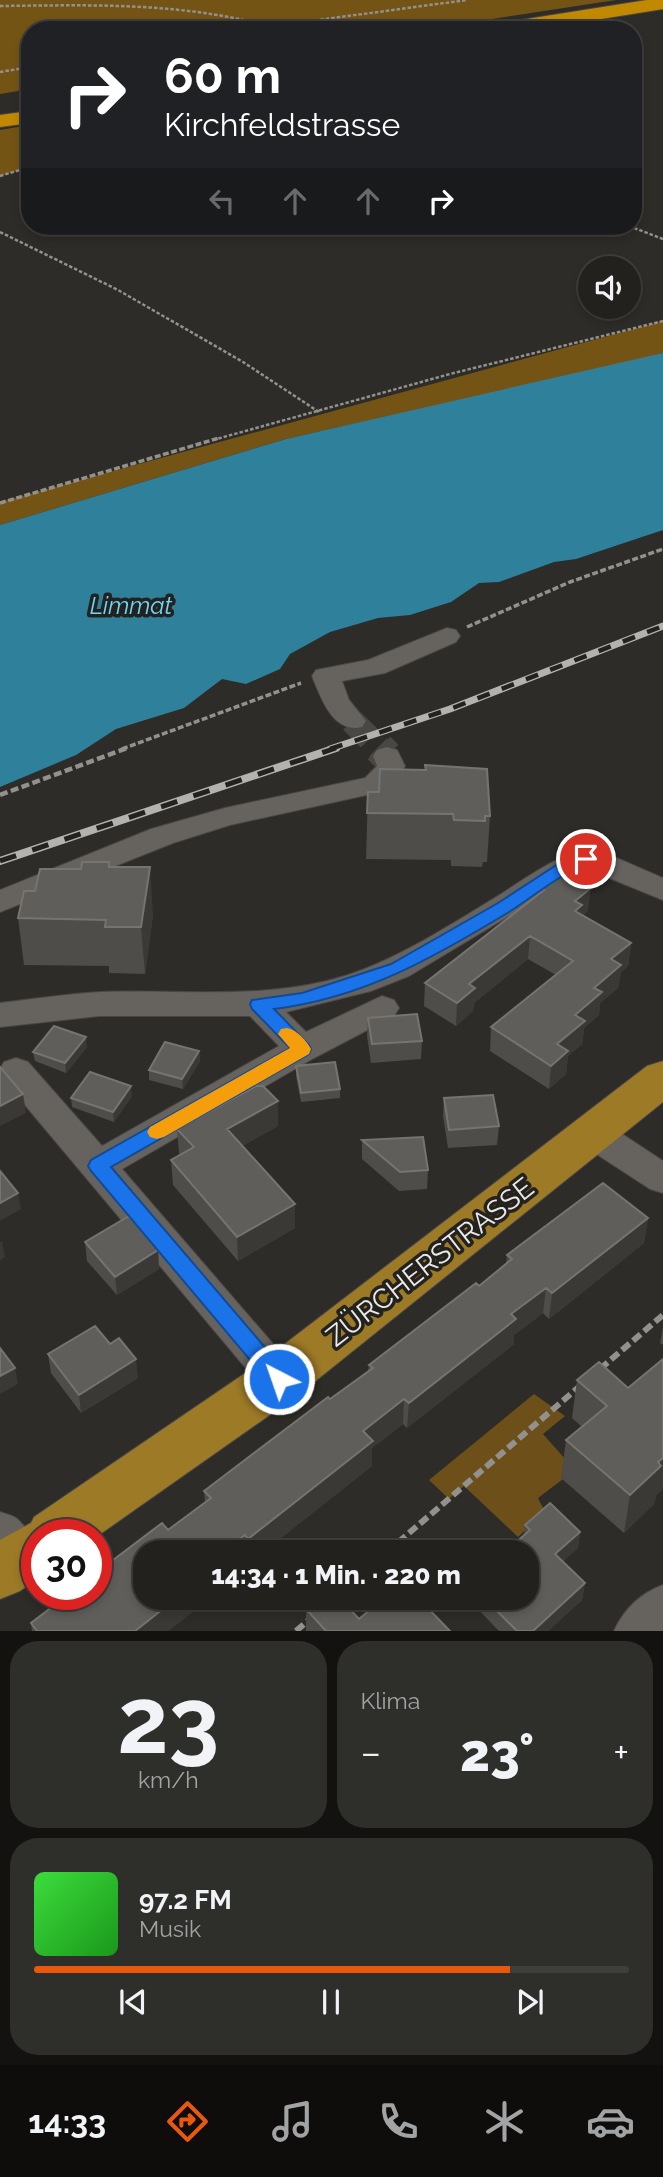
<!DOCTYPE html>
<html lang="de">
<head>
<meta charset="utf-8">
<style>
  body { margin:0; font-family:Raleway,sans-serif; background:#2e2e2b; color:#f1f3f6; height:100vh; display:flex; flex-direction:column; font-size:26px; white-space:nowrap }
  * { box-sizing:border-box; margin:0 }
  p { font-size:23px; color:#a2a3a4 }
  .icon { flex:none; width:38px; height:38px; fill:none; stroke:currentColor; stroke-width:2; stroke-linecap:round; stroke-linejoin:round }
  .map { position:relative; height:1631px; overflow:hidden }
  .panel { display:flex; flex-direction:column; gap:10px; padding:10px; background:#131210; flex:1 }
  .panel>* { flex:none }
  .hud { position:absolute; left:21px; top:21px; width:621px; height:214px; border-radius:28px; box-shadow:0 4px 10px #0003,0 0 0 2px #3f3e3c; background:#202124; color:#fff; overflow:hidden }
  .tools { position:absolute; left:578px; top:256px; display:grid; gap:14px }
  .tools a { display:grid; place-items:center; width:63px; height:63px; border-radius:50%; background:#22211e; box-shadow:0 4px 10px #0003,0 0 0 2px #3f3e3c; font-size:35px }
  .speed { position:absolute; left:21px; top:1519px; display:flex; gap:14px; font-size:35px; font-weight:700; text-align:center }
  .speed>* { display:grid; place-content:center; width:91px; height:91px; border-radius:50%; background:#22211e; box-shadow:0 4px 10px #0003,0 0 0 2px #3f3e3c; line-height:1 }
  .speed .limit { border:10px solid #d22; background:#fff; color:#111 }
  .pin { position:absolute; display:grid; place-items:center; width:60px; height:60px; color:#fff; margin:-30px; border:4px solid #fff; border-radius:50%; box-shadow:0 2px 7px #0007 }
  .me { position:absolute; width:77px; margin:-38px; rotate:319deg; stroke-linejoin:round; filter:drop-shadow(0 0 5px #0008) }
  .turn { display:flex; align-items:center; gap:24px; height:147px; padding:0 28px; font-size:32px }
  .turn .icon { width:91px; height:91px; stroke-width:2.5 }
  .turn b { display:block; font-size:49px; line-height:60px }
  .lanes { display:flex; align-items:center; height:66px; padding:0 28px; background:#0003; justify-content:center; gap:35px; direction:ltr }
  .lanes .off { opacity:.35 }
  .big { font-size:52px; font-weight:800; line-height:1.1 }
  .panel .widget { flex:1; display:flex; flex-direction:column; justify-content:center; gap:10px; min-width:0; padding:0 24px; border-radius:28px; background:#2e2e2b }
  .panel .dial { align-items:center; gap:0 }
  .dial b { font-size:91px; line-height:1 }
  .song { display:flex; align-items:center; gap:21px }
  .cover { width:84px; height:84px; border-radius:10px; background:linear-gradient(135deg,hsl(120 70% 55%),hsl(120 70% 35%)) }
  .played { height:7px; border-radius:4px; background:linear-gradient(90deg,#ea580c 80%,#3f3e3c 80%) }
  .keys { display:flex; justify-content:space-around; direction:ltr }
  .heat { display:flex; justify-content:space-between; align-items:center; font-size:38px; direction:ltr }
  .panel .tiles { flex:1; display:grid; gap:10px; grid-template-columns:1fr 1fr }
  .widget:last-child { grid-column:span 2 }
  .trip { position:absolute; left:133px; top:1540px; width:406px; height:70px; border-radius:28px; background:#22211e; box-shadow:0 4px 10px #0003,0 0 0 2px #3f3e3c; font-weight:800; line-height:70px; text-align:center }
  .tabs { display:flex; height:112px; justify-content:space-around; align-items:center; background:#0e0d0c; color:#a2a3a4 }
  .tabs .icon { width:49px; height:49px }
  .tabs .selected { color:#ea580c }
  .tabs b { font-size:32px; color:#f1f3f6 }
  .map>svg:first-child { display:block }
  .green { fill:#6c4f19 }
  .forest { fill:#745415 }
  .water { fill:#2f809b }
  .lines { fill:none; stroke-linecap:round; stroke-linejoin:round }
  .minor-tunnel-far1 { stroke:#4a4845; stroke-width:25; stroke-dasharray:25 12; stroke-linecap:butt }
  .minor-tunnel { stroke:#4a4845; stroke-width:32; stroke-dasharray:32 16; stroke-linecap:butt }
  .minor-casing { stroke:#494745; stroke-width:2 }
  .major-casing { stroke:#494745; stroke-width:2 }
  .highway-casing { stroke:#494745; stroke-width:2 }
  .path-far3 { stroke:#93918e; stroke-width:2.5; stroke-dasharray:3.5 2; stroke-linecap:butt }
  .path-far2 { stroke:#93918e; stroke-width:3.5; stroke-dasharray:6 2.5; stroke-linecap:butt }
  .path-far1 { stroke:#93918e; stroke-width:4.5; stroke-dasharray:8 3.5; stroke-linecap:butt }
  .path { stroke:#93918e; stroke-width:6; stroke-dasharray:10 4.5; stroke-linecap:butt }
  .minor { fill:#66635f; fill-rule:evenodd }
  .major { fill:#9d7a26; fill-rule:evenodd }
  .highway { fill:#c18900; fill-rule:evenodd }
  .rail-far1-casing { stroke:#b4b2af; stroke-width:7 }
  .rail-casing { stroke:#b4b2af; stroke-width:8 }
  .rail-far1 { stroke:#24221e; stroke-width:4.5; stroke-dasharray:13; stroke-linecap:butt }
  .rail { stroke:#24221e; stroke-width:5; stroke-dasharray:17; stroke-linecap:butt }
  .wall { fill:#4f4d49 }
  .shaded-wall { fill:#3b3935 }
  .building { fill:#605e5a; stroke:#767470; stroke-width:2 }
  .route { fill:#1a73e8; stroke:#114b97; stroke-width:2 }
  .slow { fill:#f59e0b }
  .labels { text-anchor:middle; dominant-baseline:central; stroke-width:7; stroke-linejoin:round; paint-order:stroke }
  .water-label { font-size:24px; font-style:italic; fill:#6dd7fc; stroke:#24221e }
  .near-street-label { font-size:28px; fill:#eceae8; stroke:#24221e }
</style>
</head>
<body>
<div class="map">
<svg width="663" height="1631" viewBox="0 0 663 1631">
  <rect width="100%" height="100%" fill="#2e2c28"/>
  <path class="green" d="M534,1394L565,1416L543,1434L566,1460L563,1479L538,1498L545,1512L518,1537L464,1486L449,1499L429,1480Z"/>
  <path class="forest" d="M0,0H616L420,30H30V89L0,94Z
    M30,125V167L0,176V130Z
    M663,321V353L644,359L286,439L0,525V502Z"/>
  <path class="water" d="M663,353V530L576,559L554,562L499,582L479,583L451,602L410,615L378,618L330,632L290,654L280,669L246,684L222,679L184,708L116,729L76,755L0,787V525L286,439Z"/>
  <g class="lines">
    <path class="minor-tunnel-far1" d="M352,721L380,749"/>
    <path class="minor-tunnel" d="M379,748L387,756"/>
    <g class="minor-casing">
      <path id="minor" d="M447,628L456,630L460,636L456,642L385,673L342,681L349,700L366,721L362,727C333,734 321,698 312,676L316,670L368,660Z
        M387,747L397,750L405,766L397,781L385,791L230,825L173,843L0,912V890L151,829L225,808L365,778L377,766L373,756L377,750Z
        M586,849L610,855L663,878V900L587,869L409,976L371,991L286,1012L306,1032L382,996L394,1000L399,1008L394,1016L314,1058L122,1169L293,1367L299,1379L293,1391L279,1396L265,1391L4,1080L0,1069L4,1062L16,1058L28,1062L102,1146L279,1046L250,1016H99L0,1027V1003C33,999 67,994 100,992C184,989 267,1001 348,975C399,958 447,927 493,899C524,880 551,858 586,849Z
        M594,1120L607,1124L663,1161V1193L650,1189L581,1144L576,1134L581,1124Z
        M0,1512C5,1514 12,1515 16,1518C31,1530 42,1555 35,1573L19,1579L3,1573L0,1568Z
        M663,1585V1631H614C624,1609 641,1593 663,1585Z"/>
    </g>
    <g class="major-casing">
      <path id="major" d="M663,1061V1102L298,1395L96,1537V1535H37V1579L20,1591L0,1599V1540L31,1523L34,1517L260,1363L647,1066Z"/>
    </g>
    <g class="highway-casing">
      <path id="highway" d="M647,0H663V9L533,30H487L496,24Z
        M30,111V123L0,127V115Z"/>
    </g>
    <path class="path-far3" d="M0,6C90,5 180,2 268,26
      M244,30L467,0
      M0,72L30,67
      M0,176L30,167
      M629,226L663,239
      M0,232L118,290L243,362L319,412
      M213,440L450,374L663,321"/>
    <path class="path-far2" d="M0,503L219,438
      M467,627L570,582L663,549
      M122,749L301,683"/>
    <path class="path-far1" d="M0,795L127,748"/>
    <path class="path" d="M600,1369L663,1315
      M387,1552L580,1386
      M296,1631L310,1619"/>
    <use href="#minor" class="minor"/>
    <use href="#major" class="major"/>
    <use href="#highway" class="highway"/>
    <g class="rail-far1-casing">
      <path id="rail-far1" d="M330,749L450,709L663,626"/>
    </g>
    <g class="rail-casing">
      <path id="rail" d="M0,861L336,748"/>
    </g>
    <use href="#rail-far1" class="rail-far1"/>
    <use href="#rail" class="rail"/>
  </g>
  <path class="wall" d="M368,792L490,816L487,862H483L482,867L451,866V860L366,859Z
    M109,862L110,867L153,914L145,974L109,973V966L24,965L18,918L81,869Z
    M541,889L588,911L583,915L631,943L628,966L621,972L618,988L600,1003L599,1015L584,1028L582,1044L568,1056L566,1074L549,1089L490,1051L491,1027L556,975L528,959L474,1003L473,1011L456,1026L424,1006L425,983L541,893Z
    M368,1018L422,1041L421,1059L371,1063L367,1036Z
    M87,1047L66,1073L35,1061L33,1052Z
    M199,1051L200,1061L183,1089L149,1080V1070Z
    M296,1066L340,1089V1098L301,1102L296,1076Z
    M132,1096L114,1122L72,1107L71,1098Z
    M444,1098L499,1126L497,1145L448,1148L443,1116Z
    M278,1126L242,1146L295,1228L238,1261L173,1185L171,1160L180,1155L179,1153L177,1129Z
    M362,1140L428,1170L427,1189L399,1191L362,1159Z
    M648,1218L644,1243L549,1319L543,1313L514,1335V1344L407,1428L403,1424L372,1448V1466L263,1552H145L209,1599L168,1631H32L31,1623L168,1530L205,1502L204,1491L368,1371L369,1365L479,1286L506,1264L507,1255Z
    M85,1242L158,1250L159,1269L117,1295L87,1261Z
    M663,1327V1345L660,1343Z
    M48,1354L138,1378L81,1413L51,1373Z
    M663,1359V1489L656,1495L654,1504L624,1533L561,1478L566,1440L582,1427L572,1418L577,1380L628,1388Z
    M525,1525L580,1532L578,1548L562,1562L585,1583L582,1600L548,1631H499L468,1599V1598H527L524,1536Z
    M306,1609L359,1619L450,1631H306Z"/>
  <path class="shaded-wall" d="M150,867L153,914L145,974L141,927Z
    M591,888L588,911L580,917L573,933L575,901Z
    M530,936L528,959L474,1003L473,1011L456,1026L457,1003L469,984Z
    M631,943L628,966L621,972L618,988L600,1003L599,1015L584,1028L582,1044L568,1056L566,1074L549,1089L551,1066L557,1044L575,1015L594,988L611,959Z
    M86,1037L87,1047L66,1073L65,1063Z
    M199,1051L200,1061L183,1089L182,1079Z
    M131,1086L132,1096L114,1122L113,1112Z
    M23,1094L26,1113L0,1126V1106Z
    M278,1101V1126L228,1154L227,1129Z
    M18,1193L21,1209L0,1221V1203Z
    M295,1204V1228L238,1261L237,1237Z
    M648,1218L644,1243L549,1319L552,1293Z
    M2,1241L5,1257L0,1260V1242Z
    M158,1250L159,1269L117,1295L115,1277Z
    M546,1288L543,1313L514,1335V1344L407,1428L409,1403L511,1314Z
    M136,1359L138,1378L81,1413L79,1395Z
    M15,1368L18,1384L0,1394V1376Z
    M404,1399L403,1424L372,1448V1466L263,1552H249L248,1539L363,1431Z
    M663,1458V1489L656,1495L654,1504L624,1533L630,1495L658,1462Z
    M580,1532L578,1548L552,1570L555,1554Z
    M245,1535L246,1552H223Z
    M585,1583L582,1600L548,1631H533Z
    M177,1598L209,1599L168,1631H135Z"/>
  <path class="building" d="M425,765L487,769L490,816H485V821L454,820L453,814L367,813L368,792H379L380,769L426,770Z
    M82,862H109V867H150L141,927H105L106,920L18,918L24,891H35L40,869H81Z
    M562,872L591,888L575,901L582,905L575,911L631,943L611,959L621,965L594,988L602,992L575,1015L585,1021L557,1044L568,1051L551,1066L491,1027L573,961L530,936L469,984L475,988L457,1003L425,983L544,890L541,889Z
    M417,1014L422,1041L372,1044L368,1018Z
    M54,1026L86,1037L65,1063L33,1052Z
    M165,1042L199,1051L182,1079L149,1070Z
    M335,1062L340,1089L301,1093L296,1066Z
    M0,1067L23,1094L0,1106Z
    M90,1072L131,1086L113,1112L71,1098Z
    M256,1086H263L278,1101L227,1129L295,1204L237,1237L171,1160L194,1147L177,1129Z
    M493,1095L499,1126L449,1130L444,1098Z
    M423,1137L428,1170L400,1172L362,1140Z
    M0,1171L18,1193L0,1203Z
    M603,1183L648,1218L552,1293L546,1288L511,1314L516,1319L409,1403L404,1399L363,1431L373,1441L248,1539L245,1535L223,1552H145V1598H177L135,1631H37L31,1623L69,1594H96V1573L162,1523L168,1530L211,1498L204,1491L328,1397L330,1399L373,1368L369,1365L476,1283L479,1286L512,1259L507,1255Z
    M129,1216L158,1250L115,1277L85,1242Z
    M95,1326L110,1344L119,1338L136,1359L79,1395L48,1354Z
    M0,1348L15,1368L0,1376Z
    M663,1359V1458L658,1462L661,1466L630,1495L566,1440L607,1406L577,1380L599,1362L628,1388Z
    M550,1503L580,1532L555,1554L585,1583L533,1631H517L484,1598H527V1552H505L530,1530L525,1525Z
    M320,1598H340L359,1619L384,1598H418L450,1631H326L306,1609Z"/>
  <path class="route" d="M586,854L594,859L592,863C561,872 536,895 509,912C433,958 363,998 274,1009L309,1045L311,1049L309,1054L111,1167L287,1373L290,1379L287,1386L279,1388L272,1386L91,1171L88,1166L91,1160L290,1048L252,1009L250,1004L252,1000L302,993L391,964L498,903L564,860Z"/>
  <path class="slow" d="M287,1028C297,1030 306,1040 311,1049L309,1054L164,1137L157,1139L150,1137L147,1132L150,1127L290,1048L278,1034L281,1029Z"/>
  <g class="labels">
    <g class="water-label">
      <text x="131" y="605">Limmat</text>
    </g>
    <g class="near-street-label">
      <text transform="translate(430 1262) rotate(-38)">ZÜRCHERSTRASSE</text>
    </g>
  </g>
</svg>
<div class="tools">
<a><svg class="icon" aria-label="sound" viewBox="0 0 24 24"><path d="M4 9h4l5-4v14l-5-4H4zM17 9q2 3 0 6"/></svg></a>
</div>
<div class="speed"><div class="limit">30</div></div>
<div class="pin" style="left:586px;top:859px;background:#d93025"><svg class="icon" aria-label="arrive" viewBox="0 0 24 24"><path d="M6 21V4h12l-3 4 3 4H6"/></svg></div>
<svg class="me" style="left:279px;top:1379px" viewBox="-20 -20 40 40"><circle r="17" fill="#1a73e8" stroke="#fff" stroke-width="3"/><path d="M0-11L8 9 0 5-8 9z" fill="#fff"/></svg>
<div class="trip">14:34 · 1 Min. · 220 m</div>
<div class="hud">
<div class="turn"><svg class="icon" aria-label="right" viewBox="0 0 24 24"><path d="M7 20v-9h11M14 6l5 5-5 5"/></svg><div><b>60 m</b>Kirchfeldstrasse</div></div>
<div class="lanes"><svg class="icon off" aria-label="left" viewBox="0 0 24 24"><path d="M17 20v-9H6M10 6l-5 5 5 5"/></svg><svg class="icon off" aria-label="ahead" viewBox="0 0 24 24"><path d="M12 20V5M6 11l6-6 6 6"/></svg><svg class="icon off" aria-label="ahead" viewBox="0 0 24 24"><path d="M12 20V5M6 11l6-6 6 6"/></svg><svg class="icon" aria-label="right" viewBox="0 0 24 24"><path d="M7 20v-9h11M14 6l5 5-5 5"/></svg></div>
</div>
</div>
<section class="panel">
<div class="tiles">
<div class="widget dial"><b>23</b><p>km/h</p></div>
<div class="widget"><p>Klima</p>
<div class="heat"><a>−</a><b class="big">23°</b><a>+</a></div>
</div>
<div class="widget">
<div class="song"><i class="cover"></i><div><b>97.2 FM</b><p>Musik</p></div></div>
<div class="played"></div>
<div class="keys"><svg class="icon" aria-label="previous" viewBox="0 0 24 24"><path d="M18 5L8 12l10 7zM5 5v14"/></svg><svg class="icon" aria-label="pause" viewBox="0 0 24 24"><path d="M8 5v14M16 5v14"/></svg><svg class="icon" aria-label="next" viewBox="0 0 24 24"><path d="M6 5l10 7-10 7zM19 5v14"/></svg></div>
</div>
</div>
</section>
<nav class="tabs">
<b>14:33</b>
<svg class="icon selected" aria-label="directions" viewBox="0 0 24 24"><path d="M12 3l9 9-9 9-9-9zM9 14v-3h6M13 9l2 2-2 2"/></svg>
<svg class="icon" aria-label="music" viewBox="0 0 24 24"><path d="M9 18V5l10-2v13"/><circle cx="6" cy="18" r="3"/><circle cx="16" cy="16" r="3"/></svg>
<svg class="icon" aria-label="phone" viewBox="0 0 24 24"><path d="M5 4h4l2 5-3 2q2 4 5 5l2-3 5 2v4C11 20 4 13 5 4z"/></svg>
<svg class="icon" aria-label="climate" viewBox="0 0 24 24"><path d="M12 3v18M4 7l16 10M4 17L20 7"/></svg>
<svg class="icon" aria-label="car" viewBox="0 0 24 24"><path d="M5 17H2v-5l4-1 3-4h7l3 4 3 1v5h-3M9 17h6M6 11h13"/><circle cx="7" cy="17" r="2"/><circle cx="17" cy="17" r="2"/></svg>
</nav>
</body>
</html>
